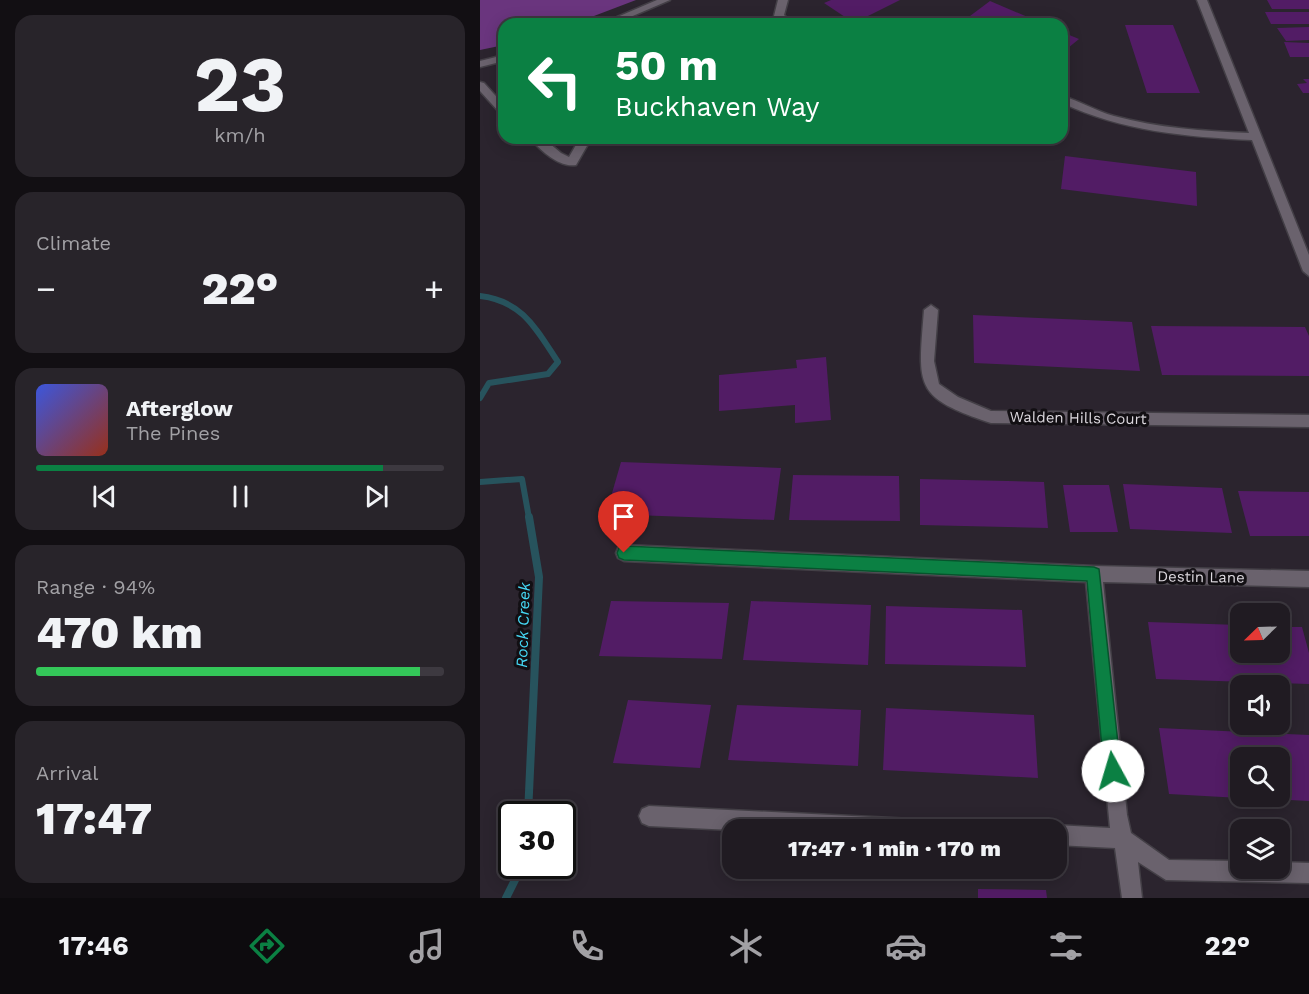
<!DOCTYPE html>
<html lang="en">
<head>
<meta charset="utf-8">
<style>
  body { margin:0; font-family:"Work Sans",sans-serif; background:#28242a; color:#f1f3f6; height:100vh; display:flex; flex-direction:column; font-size:22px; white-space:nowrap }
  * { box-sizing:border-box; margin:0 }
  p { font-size:20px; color:#a2a1a5 }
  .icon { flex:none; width:33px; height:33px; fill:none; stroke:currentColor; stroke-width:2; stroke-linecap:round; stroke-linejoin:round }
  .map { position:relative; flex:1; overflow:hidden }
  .side { display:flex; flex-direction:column; gap:15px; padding:15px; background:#120f13; width:480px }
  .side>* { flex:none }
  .hud { position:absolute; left:18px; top:18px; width:570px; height:126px; border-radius:18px; box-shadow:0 3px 15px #0003,0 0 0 2px #3d3940; background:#0b8043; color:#fff; overflow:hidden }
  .needle { width:39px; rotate:247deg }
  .fabs { position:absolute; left:750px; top:603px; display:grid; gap:12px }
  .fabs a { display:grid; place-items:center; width:60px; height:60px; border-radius:12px; background:#201b22; box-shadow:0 3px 15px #0003,0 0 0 2px #3d3940; font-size:30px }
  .speed { position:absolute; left:18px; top:801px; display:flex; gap:12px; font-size:30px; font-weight:700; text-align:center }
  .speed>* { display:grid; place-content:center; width:78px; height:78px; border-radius:50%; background:#201b22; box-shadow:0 3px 15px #0003,0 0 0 2px #3d3940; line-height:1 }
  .speed .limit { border:3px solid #111; border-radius:9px; background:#fff; color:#111 }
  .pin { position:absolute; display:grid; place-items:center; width:51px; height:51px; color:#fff; margin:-62px -26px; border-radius:50% 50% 50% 0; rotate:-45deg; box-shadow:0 0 6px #0007 }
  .pin .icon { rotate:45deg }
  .me { position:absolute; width:66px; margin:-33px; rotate:354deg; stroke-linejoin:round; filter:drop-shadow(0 0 4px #0008) }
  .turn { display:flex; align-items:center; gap:21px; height:126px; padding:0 18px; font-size:27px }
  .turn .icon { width:78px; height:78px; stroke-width:2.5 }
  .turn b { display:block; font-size:42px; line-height:51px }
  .big { font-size:45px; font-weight:800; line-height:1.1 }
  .side .card { flex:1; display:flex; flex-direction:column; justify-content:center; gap:9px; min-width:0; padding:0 21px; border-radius:18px; background:#28242a }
  .side .dial { align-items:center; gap:0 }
  .dial b { font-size:78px; line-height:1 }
  .song { display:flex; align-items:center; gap:18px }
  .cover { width:72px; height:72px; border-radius:9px; background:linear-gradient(135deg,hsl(230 70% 55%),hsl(10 70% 35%)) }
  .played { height:6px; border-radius:3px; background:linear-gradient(90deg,#0b8043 85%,#3d3940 85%) }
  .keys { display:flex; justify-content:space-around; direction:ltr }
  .heat { display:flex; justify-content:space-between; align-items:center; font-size:33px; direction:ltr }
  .charge { height:9px; border-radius:4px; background:linear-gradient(90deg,#34c759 94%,#3d3940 0) }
  .trip { position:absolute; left:242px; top:819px; width:345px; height:60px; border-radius:18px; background:#201b22; box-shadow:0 3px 15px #0003,0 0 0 2px #3d3940; font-weight:800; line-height:60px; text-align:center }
  .tabs { display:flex; height:96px; justify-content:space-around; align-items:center; background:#0d0b0e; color:#a2a1a5 }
  .tabs .icon { width:42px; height:42px }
  .tabs .on { color:#0b8043 }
  .tabs b { font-size:27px; color:#f1f3f6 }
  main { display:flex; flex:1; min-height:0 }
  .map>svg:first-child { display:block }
  .forest { fill:#6a357e }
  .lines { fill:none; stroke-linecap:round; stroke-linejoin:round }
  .stream-far1 { stroke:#27535d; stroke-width:6 }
  .stream { stroke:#27535d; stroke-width:8 }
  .building { fill:#521c65 }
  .minor-casing { stroke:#433f46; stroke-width:3 }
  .minor { fill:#6a626d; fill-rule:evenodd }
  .route { fill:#0b8043; stroke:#07532c; stroke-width:1.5 }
  .labels { text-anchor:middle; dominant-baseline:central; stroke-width:6; stroke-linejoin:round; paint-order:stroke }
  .street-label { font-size:15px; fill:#ddd9df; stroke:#120f13 }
  .water-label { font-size:16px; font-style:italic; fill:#45d7f4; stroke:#120f13 }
</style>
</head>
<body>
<main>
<section class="side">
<div class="card dial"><b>23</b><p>km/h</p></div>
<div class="card"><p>Climate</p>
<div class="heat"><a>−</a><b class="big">22°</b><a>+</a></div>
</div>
<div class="card">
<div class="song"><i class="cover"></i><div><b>Afterglow</b><p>The Pines</p></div></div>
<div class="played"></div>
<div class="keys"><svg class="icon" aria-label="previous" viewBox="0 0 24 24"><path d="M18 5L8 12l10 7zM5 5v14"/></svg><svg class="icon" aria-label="pause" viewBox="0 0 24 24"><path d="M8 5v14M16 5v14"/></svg><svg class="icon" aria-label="next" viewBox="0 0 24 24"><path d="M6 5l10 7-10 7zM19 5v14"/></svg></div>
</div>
<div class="card"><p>Range · 94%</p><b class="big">470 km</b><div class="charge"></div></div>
<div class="card"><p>Arrival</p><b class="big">17:47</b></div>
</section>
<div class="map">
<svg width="829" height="898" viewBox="0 0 829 898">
  <rect width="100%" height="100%" fill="#2b242e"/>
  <path class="forest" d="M0,0H156L93,24H24V45L0,50Z"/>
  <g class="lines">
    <path class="stream-far1" d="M0,296C43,301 56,329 78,362L68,374L9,383L0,398
      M0,482L42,479L49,518"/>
    <path class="stream" d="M48,814L59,577L49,517
      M26,898L42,866"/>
  </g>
  <path class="building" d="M351,0H420L374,23L344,3Z
    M787,0H829V9H792Z
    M510,1L564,24H487L482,22Z
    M785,12H829V24H791Z
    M645,25H693L720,93H667Z
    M829,27V40L806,41L797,28Z
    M582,32L599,39L582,53Z
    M804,42L829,43V57H810Z
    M823,79H829V93H823L817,84L827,83Z
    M585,156L716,172L717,206L581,189Z
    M493,315L652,322L660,371L494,363Z
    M671,326L825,327L829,336V376L682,375Z
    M346,357L351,420L315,423V405L239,411V375L317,368L316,360Z
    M141,462L301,468L294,520L126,514Z
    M313,475L419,476L420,521L309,520Z
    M440,479L564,482L568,528L440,525Z
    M643,484L742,488L752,533L650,529Z
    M583,485H629L638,532H590Z
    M758,491L829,492V536H770Z
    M131,601L249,603L242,659L119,656Z
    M271,601L391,605L388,665L263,660Z
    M406,606L542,610L546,667L405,664Z
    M668,622L760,625V652H800V627H822L829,653V684L676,679Z
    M148,700L231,705L220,768L133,763Z
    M257,705L381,710L378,766L248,760Z
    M406,708L554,715L558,778L403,770Z
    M679,728L829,735V801L773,798V796H800V758H760V798L689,794Z
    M498,889L566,890L567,898H498Z"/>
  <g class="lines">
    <g class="minor-casing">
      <path id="minor" d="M177,0H190L134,24H121Z
        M298,0H308L304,15L313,24H302L294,16Z
        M717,0H727L829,255V276L823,271L772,140C706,137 642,131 582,103V96C600,101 616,111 634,116C678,128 724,131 769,133Z
        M24,55V61L0,67V61Z
        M0,82L4,83L24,105V114L20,113L0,91Z
        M50,138H63L81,153L89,157L100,138L111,139L96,165C79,168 60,150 50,138Z
        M451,305L458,310L454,361L459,384L478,397L511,411L829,415V427L511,423C433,397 438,387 444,310Z
        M144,545L614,566L829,571V587L623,582L647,815L651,833L689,860L760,861V868H800V862L829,863V883L686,880L658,862L662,898H642L635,848L576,845V830H568L576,825L630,828L606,582L144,561L138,558L136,553L138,548Z
        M169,806L452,820L459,823L462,830H252L169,826L162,823L159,816L162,809Z"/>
    </g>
    <use href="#minor" class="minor"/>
  </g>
  <path class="route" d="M144,546L614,567L619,569L641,771L639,777L633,780L626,777L624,771L607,581L144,560L139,558L137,553L139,548Z"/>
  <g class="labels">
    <g class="street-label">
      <text transform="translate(598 418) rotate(1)">Walden Hills Court</text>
      <text transform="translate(721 577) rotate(1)">Destin Lane</text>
    </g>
    <g class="water-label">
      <text transform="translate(43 625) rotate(-88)">Rock Creek</text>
    </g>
  </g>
</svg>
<div class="fabs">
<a><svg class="needle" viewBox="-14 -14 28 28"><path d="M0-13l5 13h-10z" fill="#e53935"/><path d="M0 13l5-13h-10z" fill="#a2a1a5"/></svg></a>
<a><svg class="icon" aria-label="sound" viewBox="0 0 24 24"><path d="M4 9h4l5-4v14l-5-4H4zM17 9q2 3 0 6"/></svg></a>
<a><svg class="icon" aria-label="search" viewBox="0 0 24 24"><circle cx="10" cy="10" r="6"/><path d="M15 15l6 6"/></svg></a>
<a><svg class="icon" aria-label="layers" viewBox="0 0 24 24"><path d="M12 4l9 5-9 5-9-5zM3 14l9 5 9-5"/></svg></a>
</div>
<div class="speed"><div class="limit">30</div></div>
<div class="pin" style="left:144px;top:553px;background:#d93025"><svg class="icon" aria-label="arrive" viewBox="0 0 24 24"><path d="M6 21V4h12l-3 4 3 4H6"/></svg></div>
<svg class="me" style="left:633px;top:771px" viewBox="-20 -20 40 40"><circle r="19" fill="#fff"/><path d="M0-13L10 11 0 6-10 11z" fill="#0b8043"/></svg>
<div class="trip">17:47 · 1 min · 170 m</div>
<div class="hud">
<div class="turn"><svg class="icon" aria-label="left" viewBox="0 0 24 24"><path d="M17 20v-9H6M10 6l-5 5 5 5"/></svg><div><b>50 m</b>Buckhaven Way</div></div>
</div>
</div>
</main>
<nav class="tabs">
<b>17:46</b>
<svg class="icon on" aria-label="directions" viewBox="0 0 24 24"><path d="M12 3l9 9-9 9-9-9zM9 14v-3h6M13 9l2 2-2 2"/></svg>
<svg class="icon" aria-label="music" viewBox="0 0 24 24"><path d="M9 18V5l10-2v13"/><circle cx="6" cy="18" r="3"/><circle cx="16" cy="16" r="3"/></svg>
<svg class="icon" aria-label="phone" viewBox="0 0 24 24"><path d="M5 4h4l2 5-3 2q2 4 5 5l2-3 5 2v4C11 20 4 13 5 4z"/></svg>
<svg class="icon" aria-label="climate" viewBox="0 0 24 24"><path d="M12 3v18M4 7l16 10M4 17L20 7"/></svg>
<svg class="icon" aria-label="car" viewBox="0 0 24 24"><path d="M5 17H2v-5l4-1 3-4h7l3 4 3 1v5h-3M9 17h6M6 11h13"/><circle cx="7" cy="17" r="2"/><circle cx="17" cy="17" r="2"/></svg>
<svg class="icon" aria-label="filters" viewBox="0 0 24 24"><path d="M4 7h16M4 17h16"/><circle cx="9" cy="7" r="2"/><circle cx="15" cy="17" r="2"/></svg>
<b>22°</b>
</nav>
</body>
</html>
